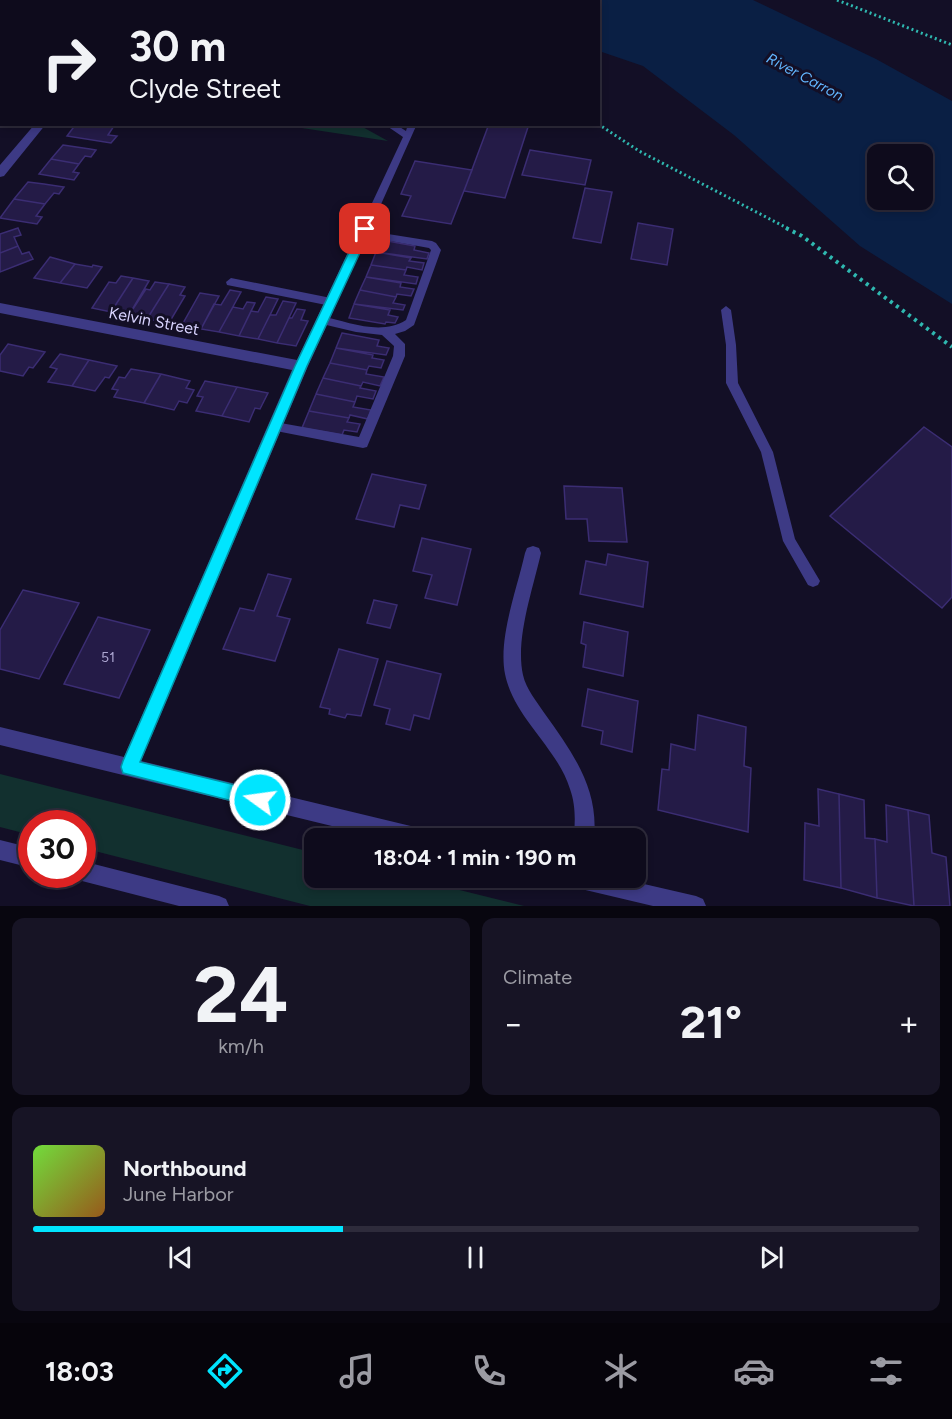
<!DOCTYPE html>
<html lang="en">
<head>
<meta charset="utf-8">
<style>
  body { margin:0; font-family:Figtree,sans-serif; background:#171425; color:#f1f3f6; height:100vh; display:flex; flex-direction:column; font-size:22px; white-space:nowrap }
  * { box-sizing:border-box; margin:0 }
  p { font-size:20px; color:#9b9ba3 }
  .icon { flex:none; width:33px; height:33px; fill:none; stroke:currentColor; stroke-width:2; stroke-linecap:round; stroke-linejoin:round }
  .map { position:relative; height:906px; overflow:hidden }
  .details { display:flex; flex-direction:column; gap:12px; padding:12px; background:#08060f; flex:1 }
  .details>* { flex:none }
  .top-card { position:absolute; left:0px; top:0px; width:600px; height:126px; box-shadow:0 3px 9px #0003,0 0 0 2px #2e2b3b; background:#0e0b1c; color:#f1f3f6; overflow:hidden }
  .fabs { position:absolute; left:867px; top:144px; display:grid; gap:12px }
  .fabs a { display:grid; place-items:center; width:66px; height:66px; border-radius:12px; background:#0e0b1c; box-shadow:0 3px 9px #0003,0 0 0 2px #2e2b3b; font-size:30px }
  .speed { position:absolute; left:18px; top:810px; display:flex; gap:12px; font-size:30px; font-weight:700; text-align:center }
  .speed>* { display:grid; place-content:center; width:78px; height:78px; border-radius:50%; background:#0e0b1c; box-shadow:0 3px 9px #0003,0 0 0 2px #2e2b3b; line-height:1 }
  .speed .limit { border:9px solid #d22; background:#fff; color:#111 }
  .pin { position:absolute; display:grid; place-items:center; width:51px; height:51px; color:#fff; margin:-26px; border-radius:12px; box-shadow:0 3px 9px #0006 }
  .me { position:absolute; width:66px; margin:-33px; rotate:284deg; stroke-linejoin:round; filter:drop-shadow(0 0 4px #0008) }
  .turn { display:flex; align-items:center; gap:21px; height:126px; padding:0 30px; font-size:27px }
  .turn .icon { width:78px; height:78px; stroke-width:2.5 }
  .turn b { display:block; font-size:42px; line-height:51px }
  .big { font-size:45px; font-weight:700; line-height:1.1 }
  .details .tile { flex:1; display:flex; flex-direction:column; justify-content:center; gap:9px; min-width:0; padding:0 21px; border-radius:12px; background:#171425 }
  .details .dial { align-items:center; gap:0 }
  .dial b { font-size:78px; line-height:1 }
  .song { display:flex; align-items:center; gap:18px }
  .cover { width:72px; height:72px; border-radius:9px; background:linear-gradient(135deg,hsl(100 70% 55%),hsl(30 70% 35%)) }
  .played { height:6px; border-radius:3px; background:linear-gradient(90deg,#00e5ff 35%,#2e2b3b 35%) }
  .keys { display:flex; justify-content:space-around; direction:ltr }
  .heat { display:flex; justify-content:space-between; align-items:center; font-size:33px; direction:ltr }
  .details .tiles { flex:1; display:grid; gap:12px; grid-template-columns:1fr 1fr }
  .tile:last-child { grid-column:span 2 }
  .trip { position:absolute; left:304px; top:828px; width:342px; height:60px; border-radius:12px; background:#0e0b1c; box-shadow:0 3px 9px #0003,0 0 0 2px #2e2b3b; font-weight:700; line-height:60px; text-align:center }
  .tab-bar { display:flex; height:96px; justify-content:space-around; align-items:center; background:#06040b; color:#9b9ba3 }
  .tab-bar .icon { width:42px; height:42px }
  .tab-bar .active { color:#00e5ff }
  .tab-bar b { font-size:27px; color:#f1f3f6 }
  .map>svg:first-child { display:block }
  .green { fill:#12302f }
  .water { fill:#0a1f44; fill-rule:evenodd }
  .building { fill:#241b47; stroke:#3b2d73; stroke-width:1.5 }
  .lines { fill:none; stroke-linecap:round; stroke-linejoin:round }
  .path-far1 { stroke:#2fb8b0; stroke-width:3; stroke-dasharray:2 3; stroke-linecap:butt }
  .path { stroke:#2fb8b0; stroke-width:4; stroke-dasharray:3 4.5; stroke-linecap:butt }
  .service { fill:#3d3a85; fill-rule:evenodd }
  .minor { fill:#3d3a85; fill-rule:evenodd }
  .tertiary { fill:#3d3a85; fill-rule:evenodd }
  .route { fill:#00e5ff; stroke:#0095a6; stroke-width:1.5 }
  .labels { text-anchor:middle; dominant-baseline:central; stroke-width:6; stroke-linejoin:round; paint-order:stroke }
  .number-label { font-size:14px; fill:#aca6d1 }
  .far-water-label { font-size:15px; font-style:italic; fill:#62b6ff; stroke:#130f26 }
  .street-label { font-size:16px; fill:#d9d4ff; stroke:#130f26 }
</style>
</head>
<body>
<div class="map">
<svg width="952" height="906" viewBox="0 0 952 906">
  <rect width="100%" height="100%" fill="#130f26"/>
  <path class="green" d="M282,125H359L388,141Z
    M0,774L315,853V878H411L524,906H310L83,848L82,824H32L31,835L0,827Z"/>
  <path class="water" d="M447,0H753L876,59L952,101V304L860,246L734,135L643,66L599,51L598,2ZM878,154H922V200H878Z"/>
  <path class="building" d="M76,124L114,126L108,135L117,136L111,143L67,136Z
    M489,124H529L505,198L464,191Z
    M63,145L90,149L96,150L91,157L85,156L79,164L51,159Z
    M530,150L591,160L585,185L522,175Z
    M51,159L79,164L73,172L79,173L74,180L39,174Z
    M415,161L472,170L451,224L402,216L411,196L401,194Z
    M28,182L44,184L64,187L59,194L54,193L45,204L14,199Z
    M585,188L612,192L601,243L573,238Z
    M14,199L45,204L36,216L42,217L37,224L0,218Z
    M638,223L673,229L667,265L631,259Z
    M18,228L21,235L14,237L18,246L0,253V234Z
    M382,240L415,246L414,250L429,253L427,259L376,252Z
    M18,246L22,254L29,252L33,259L0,272V253Z
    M376,252L411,258L409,261L424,263L422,270L407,267L406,270L371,265Z
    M50,257L75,264L60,283L34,278Z
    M75,264L92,267L93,265L102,267L87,288L60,283Z
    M371,265L406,270L404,275L418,277L416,284L366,277Z
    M121,276L133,278L111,312L92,308L109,282L116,283Z
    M366,277L401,283L400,287L414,289L411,296L397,294L396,297L360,290Z
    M133,278L149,281L129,315L111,312Z
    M155,282L169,284L147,319L129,315L146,289L150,290Z
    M169,284L185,287L180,295L185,296L169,323L147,319Z
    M230,290L241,292L219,332L201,329L214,304L221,305Z
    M360,290L396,297L393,303L405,305L403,310L354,304Z
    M200,293L219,296L201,329L182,325Z
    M266,297L278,299L258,339L239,336L251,311L258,312Z
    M283,301L296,303L277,343L258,339L270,315H276Z
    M247,302L255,303L239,336L219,332L233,307L243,309Z
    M354,304L390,310L388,315L398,317L395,323L386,322L385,324L349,318Z
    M297,309L305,310L301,320L308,321L296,346L277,343L289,318H292Z
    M342,333L379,340L377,346L389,348L386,355L336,348Z
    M8,344L45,352L33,368L29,367L23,376L0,371V355Z
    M336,348L373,355L372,358L384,360L381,368L369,366L367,370L330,363Z
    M60,354L89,360L72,386L48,382L57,369L50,367Z
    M89,360L117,366L109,378L105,377L95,391L72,386Z
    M330,363L367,370L366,374L384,377L380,386L363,382L361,386L323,378Z
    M131,369L161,374L144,403L114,397L118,390L112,389L119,377L125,378Z
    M161,374L190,381L186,388L194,390L187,403L179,401L174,410L144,403Z
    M323,378L361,386L360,388L376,391L373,399L357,396L355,402L316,394Z
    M205,381L237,387L222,416L196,411L203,397L197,396Z
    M237,387L268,393L260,409L255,408L249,422L222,416Z
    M316,394L355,402L353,407L371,410L368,419L350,415L349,418L309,411Z
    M309,411L349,418L347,422L360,424L357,432L344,430L342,435L302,428Z
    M924,427L952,447V597L942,608L830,516Z
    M372,474L426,485L419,509L400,505L394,527L356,519Z
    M564,486L622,488L627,542L589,541L587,519H566Z
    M422,538L471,549L457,605L425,598L432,575L413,571Z
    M608,554L648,562L643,607L580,594L586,561L606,565Z
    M268,574L291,579L277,616L290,619L275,661L223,649L240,608L254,611Z
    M23,590L79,603L39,679L0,669V630Z
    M374,600L397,605L390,628L367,623Z
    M98,617L150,630L119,698L64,684Z
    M584,622L628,632L623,676L583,667L586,645L581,643Z
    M339,649L378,659L361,716L347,714L345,718L329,714L330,709L320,707Z
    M387,661L441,674L429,719L414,715L410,730L386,724L390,709L374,705Z
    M588,689L638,701L632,752L601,744L603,731L582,726Z
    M698,715L746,727L744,766L751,768L748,832L658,810L662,769L669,770L671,744L695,750Z
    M818,789L839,794L841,888L804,880L805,823L819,826Z
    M839,794L864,800L865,838L875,839L877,898L841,888Z
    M886,805L908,810L914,906L877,898L875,839L887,842Z
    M908,810L929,815L932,853L946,857L950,906H914Z"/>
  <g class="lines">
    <path class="path-far1" d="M351,0L357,2
      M371,0L373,2
      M837,0L952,45
      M598,124L639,151L789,229"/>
    <path class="path" d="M786,228L802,236L952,347"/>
    <path class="service" d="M384,124H395L406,131L408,124H417L369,231L432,241L436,243L441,250L414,325L405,331L395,334L405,344V356L367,447L363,448L271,430L269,427L271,424L275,422L359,437L393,356L394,346L382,335L356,332L318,323L317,320L322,316C348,322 381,336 406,320L431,250L429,248L363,236L358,233L403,137Z
      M231,278L331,298L336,302L331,306L227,285L226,282Z
      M726,306L731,310L736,345L738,383L773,452L795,539L820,581L818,585L813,587L808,585L783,541L761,452L726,383V345L721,310Z"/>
    <path class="minor" d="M115,0H125V2H116Z
      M35,124H46L4,176L0,177V165Z
      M365,225L371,229L308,366L141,761L419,828L426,831L429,838H381L0,745V727L124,757L292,370L0,313V303L297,360L359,229Z
      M533,546L539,548L541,553C533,589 515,639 523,675C526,689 537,702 545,714C573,753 599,789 594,838H574C575,821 576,806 570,789C557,747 514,718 505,674C498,638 517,589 525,553L527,548Z
      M567,878H618L696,896L703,899L706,906H653L577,888L570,885Z"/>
    <path class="tertiary" d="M0,840L32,848V868L0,860Z
      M82,861L219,896L226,899L229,906H179L82,881L75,878L73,874H82Z"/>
  </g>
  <path class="route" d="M365,225L371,229L307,366L140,762L260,791L266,793L269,800L266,806L260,808L123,773L121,767L123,761L295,366L360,229Z"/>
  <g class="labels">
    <g class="number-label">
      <text x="108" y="657">51</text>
    </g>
    <g class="far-water-label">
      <text transform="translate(805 77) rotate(28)">River Carron</text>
    </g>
    <g class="street-label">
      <text transform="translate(154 321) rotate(11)">Kelvin Street</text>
    </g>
  </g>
</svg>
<div class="fabs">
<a><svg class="icon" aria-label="search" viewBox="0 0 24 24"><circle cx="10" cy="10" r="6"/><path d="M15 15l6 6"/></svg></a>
</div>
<div class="speed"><div class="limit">30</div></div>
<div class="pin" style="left:365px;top:229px;background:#d93025"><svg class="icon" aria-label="arrive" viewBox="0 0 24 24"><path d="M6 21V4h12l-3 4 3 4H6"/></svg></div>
<svg class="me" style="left:260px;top:800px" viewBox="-20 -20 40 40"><circle r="17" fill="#00e5ff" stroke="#fff" stroke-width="3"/><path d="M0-11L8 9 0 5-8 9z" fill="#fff"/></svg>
<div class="trip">18:04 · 1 min · 190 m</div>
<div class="top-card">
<div class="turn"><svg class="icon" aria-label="right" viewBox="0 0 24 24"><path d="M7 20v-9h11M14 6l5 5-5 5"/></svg><div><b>30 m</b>Clyde Street</div></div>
</div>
</div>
<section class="details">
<div class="tiles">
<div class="tile dial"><b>24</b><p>km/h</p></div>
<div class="tile"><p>Climate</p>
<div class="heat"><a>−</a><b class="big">21°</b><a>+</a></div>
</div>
<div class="tile">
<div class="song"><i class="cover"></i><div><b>Northbound</b><p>June Harbor</p></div></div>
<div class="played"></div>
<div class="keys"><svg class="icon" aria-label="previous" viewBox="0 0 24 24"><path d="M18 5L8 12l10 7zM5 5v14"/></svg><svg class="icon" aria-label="pause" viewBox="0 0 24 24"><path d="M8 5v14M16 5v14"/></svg><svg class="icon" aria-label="next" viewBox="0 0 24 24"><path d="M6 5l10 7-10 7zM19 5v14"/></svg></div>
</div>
</div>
</section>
<nav class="tab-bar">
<b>18:03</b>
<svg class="icon active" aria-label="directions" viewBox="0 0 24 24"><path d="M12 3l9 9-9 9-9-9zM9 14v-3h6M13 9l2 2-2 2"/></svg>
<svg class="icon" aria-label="music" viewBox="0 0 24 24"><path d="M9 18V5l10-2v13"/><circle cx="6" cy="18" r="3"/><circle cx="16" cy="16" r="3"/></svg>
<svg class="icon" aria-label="phone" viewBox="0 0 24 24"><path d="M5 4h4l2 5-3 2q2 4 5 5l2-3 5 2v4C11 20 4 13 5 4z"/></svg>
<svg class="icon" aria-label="climate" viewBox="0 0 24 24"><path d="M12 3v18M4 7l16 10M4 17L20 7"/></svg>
<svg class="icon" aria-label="car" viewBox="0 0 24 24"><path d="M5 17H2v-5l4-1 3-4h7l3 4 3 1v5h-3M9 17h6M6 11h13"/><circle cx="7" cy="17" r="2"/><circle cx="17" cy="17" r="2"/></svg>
<svg class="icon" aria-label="filters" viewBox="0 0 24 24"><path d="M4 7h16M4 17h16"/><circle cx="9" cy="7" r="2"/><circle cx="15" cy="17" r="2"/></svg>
</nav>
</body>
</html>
